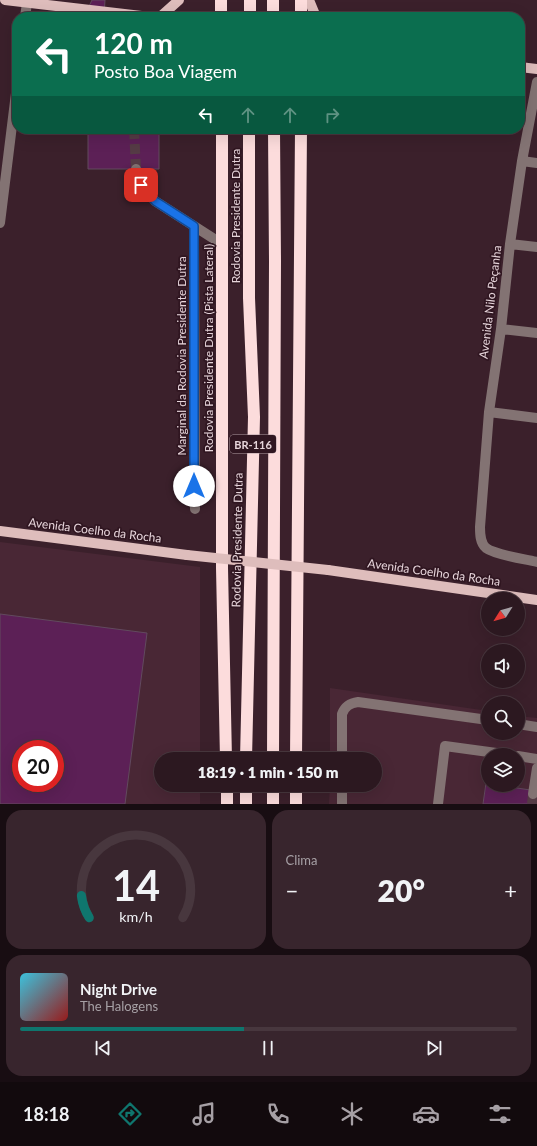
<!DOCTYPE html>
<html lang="pt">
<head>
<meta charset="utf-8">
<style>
  body { margin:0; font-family:Lato,sans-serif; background:#38252d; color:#f1f3f6; height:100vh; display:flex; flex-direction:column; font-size:15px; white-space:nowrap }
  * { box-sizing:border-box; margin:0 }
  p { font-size:13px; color:#a6a0a5 }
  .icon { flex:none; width:22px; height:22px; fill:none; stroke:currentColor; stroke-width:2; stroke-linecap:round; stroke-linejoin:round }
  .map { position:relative; height:804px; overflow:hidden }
  .details { display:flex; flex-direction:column; gap:6px; padding:6px; background:#180d12; flex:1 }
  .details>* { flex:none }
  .hud { position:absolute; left:12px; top:12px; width:513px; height:122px; border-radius:16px; box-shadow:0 4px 16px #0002,0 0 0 1px #48373e; background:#0b6e4f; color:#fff; overflow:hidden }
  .needle { width:26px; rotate:233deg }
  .tools { position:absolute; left:481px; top:592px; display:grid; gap:8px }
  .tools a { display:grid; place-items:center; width:44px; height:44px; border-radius:50%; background:#2c1820; box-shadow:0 4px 16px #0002,0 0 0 1px #48373e; font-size:20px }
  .speed { position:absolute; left:12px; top:740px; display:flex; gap:8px; font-size:20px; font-weight:700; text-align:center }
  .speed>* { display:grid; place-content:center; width:52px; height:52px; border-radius:50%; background:#2c1820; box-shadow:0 4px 16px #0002,0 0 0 1px #48373e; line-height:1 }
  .speed .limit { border:6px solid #d22; background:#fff; color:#111 }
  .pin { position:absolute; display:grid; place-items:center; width:34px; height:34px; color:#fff; margin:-17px; border-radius:8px; box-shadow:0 2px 6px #0006 }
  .me { position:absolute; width:44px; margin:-22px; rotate:0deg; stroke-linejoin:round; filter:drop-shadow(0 0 3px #0008) }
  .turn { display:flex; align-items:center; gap:14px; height:84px; padding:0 16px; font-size:18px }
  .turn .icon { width:52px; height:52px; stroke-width:2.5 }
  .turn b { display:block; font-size:28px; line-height:34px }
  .lanes { display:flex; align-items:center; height:38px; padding:0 16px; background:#0003; justify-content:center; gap:20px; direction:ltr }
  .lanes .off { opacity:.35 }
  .big { font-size:30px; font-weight:800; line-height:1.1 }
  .details .tile { flex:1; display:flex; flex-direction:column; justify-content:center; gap:6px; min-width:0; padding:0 14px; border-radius:16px; background:#38252d }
  .details .dial { align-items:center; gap:0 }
  .dial svg { height:104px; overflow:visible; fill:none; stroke:#48373e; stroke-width:7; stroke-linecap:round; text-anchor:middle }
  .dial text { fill:#f1f3f6; stroke:none }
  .song { display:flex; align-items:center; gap:12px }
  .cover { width:48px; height:48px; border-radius:6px; background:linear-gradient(135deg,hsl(190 70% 55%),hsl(0 70% 35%)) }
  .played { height:4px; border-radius:2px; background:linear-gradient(90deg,#0f766e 45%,#48373e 45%) }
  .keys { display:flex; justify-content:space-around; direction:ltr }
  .heat { display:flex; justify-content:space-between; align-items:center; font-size:22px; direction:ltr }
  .details .tiles { flex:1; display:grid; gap:6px; grid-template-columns:1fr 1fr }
  .tile:last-child { grid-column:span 2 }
  .trip { position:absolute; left:154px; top:752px; width:228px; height:40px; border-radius:20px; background:#2c1820; box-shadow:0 4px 16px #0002,0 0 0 1px #48373e; font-weight:800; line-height:40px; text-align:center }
  .tab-bar { display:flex; height:64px; justify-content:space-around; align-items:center; background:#120a0d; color:#a6a0a5 }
  .tab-bar .icon { width:28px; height:28px }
  .tab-bar .active { color:#0f766e }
  .tab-bar b { font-size:18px; color:#f1f3f6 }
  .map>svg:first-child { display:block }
  .built { fill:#492735; fill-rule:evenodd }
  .building { fill:#5c2056; stroke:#624a5e; fill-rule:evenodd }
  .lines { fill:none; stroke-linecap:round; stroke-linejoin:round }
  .minor-tunnel { stroke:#553b45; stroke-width:10; stroke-dasharray:10 5; stroke-linecap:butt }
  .minor { stroke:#837373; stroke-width:10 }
  .major { stroke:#debdbc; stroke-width:10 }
  .highway { stroke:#fcdcdc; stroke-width:12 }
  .major-bridge { stroke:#debdbc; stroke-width:10 }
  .route-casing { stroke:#114b97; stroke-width:10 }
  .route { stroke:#1a73e8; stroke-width:7 }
  .labels { text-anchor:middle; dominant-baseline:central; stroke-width:3.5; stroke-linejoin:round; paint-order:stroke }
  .shield { fill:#301621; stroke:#af9ba2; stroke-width:1 }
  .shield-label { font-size:11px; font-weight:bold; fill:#e6d4da }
  .street-label { font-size:12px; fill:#e6d4da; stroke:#301621 }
</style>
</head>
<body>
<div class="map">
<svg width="537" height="804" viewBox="0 0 537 804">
  <rect width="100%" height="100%" fill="#3b202b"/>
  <path class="built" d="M0,542L200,567V759H161V785H200V804H0ZM21,749H55V783H21Z
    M330,688L488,711V733H518V716L537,718V804H329L330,785H375V759H330ZM488,755H518V785H488Z"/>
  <path class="building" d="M92,0H105L104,17H84Z
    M88,129H159V169H88Z
    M0,614L147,633L125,804H0ZM21,749H55V783H21Z
    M486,783L488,784V785H497L537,791V804H483Z"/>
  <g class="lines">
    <path class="minor-tunnel" d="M134,129L136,169
      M532,804L533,794"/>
    <path class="minor" d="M25,17L27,3
      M537,82L522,161L510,244L501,329L489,412L480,527C480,534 480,543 486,548C495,555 525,559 537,562
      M522,161L537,163
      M136,169L141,185L155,201L222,244
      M0,223L17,85
      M194,226L195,509
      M510,244L537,247
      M501,329L537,333
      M489,412L537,418
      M518,724L537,727
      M518,756L537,759
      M342,759V714C345,706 350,703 358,702L488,720
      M533,794L537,768
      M342,804V785
      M438,804L445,746L511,755"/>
    <path class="major" d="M5,0L150,17
      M309,0L316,17
      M160,17L179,0
      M520,67L537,69
      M0,531L187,555
      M328,570L537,600"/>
    <path class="highway" d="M221,0V17
      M273,0V17
      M250,17V0
      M301,17V0
      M222,129V568L226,759
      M246,759L254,417L249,298V129
      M273,759L275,261L274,129
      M296,759L301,129
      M227,785V804
      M246,804V785
      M273,804V785
      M296,804V785"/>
    <path class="major-bridge" d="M187,555L328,570"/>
  </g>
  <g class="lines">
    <g class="route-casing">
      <path id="route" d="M141,185L155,201L194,226V486"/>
    </g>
    <use href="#route" class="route"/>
  </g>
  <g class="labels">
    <rect class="shield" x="230" y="435" width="46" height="18" rx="3"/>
    <g class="shield-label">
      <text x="253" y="444">BR-116</text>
    </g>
    <g class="street-label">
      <text transform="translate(235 216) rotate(-90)">Rodovia Presidente Dutra</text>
      <text transform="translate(490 302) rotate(-83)">Avenida Nilo Peçanha</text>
      <text transform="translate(208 348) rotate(-90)">Rodovia Presidente Dutra (Pista Lateral)</text>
      <text transform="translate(181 356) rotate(-90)">Marginal da Rodovia Presidente Dutra</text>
      <text transform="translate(95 530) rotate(7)">Avenida Coelho da Rocha</text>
      <text transform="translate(237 540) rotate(-89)">Rodovia Presidente Dutra</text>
      <text transform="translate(434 572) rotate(8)">Avenida Coelho da Rocha</text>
    </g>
  </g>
</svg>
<div class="tools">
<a><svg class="needle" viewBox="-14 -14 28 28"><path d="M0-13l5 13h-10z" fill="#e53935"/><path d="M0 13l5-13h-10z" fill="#a6a0a5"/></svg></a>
<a><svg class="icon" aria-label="sound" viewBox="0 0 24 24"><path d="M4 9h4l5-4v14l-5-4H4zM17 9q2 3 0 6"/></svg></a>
<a><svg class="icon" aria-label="search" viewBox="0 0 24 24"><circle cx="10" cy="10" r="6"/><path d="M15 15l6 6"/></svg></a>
<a><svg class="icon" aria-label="layers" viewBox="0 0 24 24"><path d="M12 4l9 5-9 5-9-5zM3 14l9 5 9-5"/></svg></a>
</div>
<div class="speed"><div class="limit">20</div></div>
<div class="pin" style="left:141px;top:185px;background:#d93025"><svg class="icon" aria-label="arrive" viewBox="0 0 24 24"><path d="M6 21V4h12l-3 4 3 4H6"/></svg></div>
<svg class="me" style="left:194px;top:486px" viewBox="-20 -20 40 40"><circle r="19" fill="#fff"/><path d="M0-13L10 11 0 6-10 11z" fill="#1a73e8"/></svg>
<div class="trip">18:19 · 1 min · 150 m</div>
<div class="hud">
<div class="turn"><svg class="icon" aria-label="left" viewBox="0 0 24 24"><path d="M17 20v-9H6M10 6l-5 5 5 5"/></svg><div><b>120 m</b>Posto Boa Viagem</div></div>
<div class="lanes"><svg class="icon" aria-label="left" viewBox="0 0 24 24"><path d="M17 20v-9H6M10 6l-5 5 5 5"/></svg><svg class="icon off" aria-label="ahead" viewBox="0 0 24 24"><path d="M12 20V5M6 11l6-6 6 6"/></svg><svg class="icon off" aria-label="ahead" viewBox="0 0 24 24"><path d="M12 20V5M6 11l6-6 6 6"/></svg><svg class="icon off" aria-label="right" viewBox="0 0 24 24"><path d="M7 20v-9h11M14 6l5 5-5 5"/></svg></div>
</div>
</div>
<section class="details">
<div class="tiles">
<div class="tile dial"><svg viewBox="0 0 100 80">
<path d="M14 69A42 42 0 1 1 86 69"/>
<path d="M14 69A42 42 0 0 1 8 52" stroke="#0f766e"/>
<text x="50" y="56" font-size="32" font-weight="700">14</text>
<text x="50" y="72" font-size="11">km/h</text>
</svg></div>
<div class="tile"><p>Clima</p>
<div class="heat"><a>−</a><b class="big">20°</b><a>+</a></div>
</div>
<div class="tile">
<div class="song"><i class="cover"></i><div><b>Night Drive</b><p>The Halogens</p></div></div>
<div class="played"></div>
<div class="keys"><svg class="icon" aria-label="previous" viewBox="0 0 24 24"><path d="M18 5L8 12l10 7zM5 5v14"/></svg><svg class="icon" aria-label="pause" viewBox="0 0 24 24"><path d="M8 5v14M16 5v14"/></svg><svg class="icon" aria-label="next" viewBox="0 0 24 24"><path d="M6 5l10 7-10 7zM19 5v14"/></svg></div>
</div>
</div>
</section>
<nav class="tab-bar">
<b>18:18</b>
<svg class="icon active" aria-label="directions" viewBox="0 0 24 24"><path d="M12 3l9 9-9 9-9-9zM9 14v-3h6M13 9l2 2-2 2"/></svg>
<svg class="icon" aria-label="music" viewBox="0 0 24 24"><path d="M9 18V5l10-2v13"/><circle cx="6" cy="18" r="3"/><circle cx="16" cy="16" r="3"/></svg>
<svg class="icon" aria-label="phone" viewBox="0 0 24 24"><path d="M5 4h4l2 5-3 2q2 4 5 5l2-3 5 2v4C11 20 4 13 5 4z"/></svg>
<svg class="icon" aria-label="climate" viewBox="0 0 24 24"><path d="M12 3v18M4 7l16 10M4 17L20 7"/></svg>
<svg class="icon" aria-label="car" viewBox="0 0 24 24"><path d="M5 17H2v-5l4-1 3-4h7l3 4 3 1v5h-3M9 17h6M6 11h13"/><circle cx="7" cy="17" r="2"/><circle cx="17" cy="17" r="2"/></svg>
<svg class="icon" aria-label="filters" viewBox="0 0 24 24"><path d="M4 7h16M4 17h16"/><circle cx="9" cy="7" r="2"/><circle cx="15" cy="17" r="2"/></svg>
</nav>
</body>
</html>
